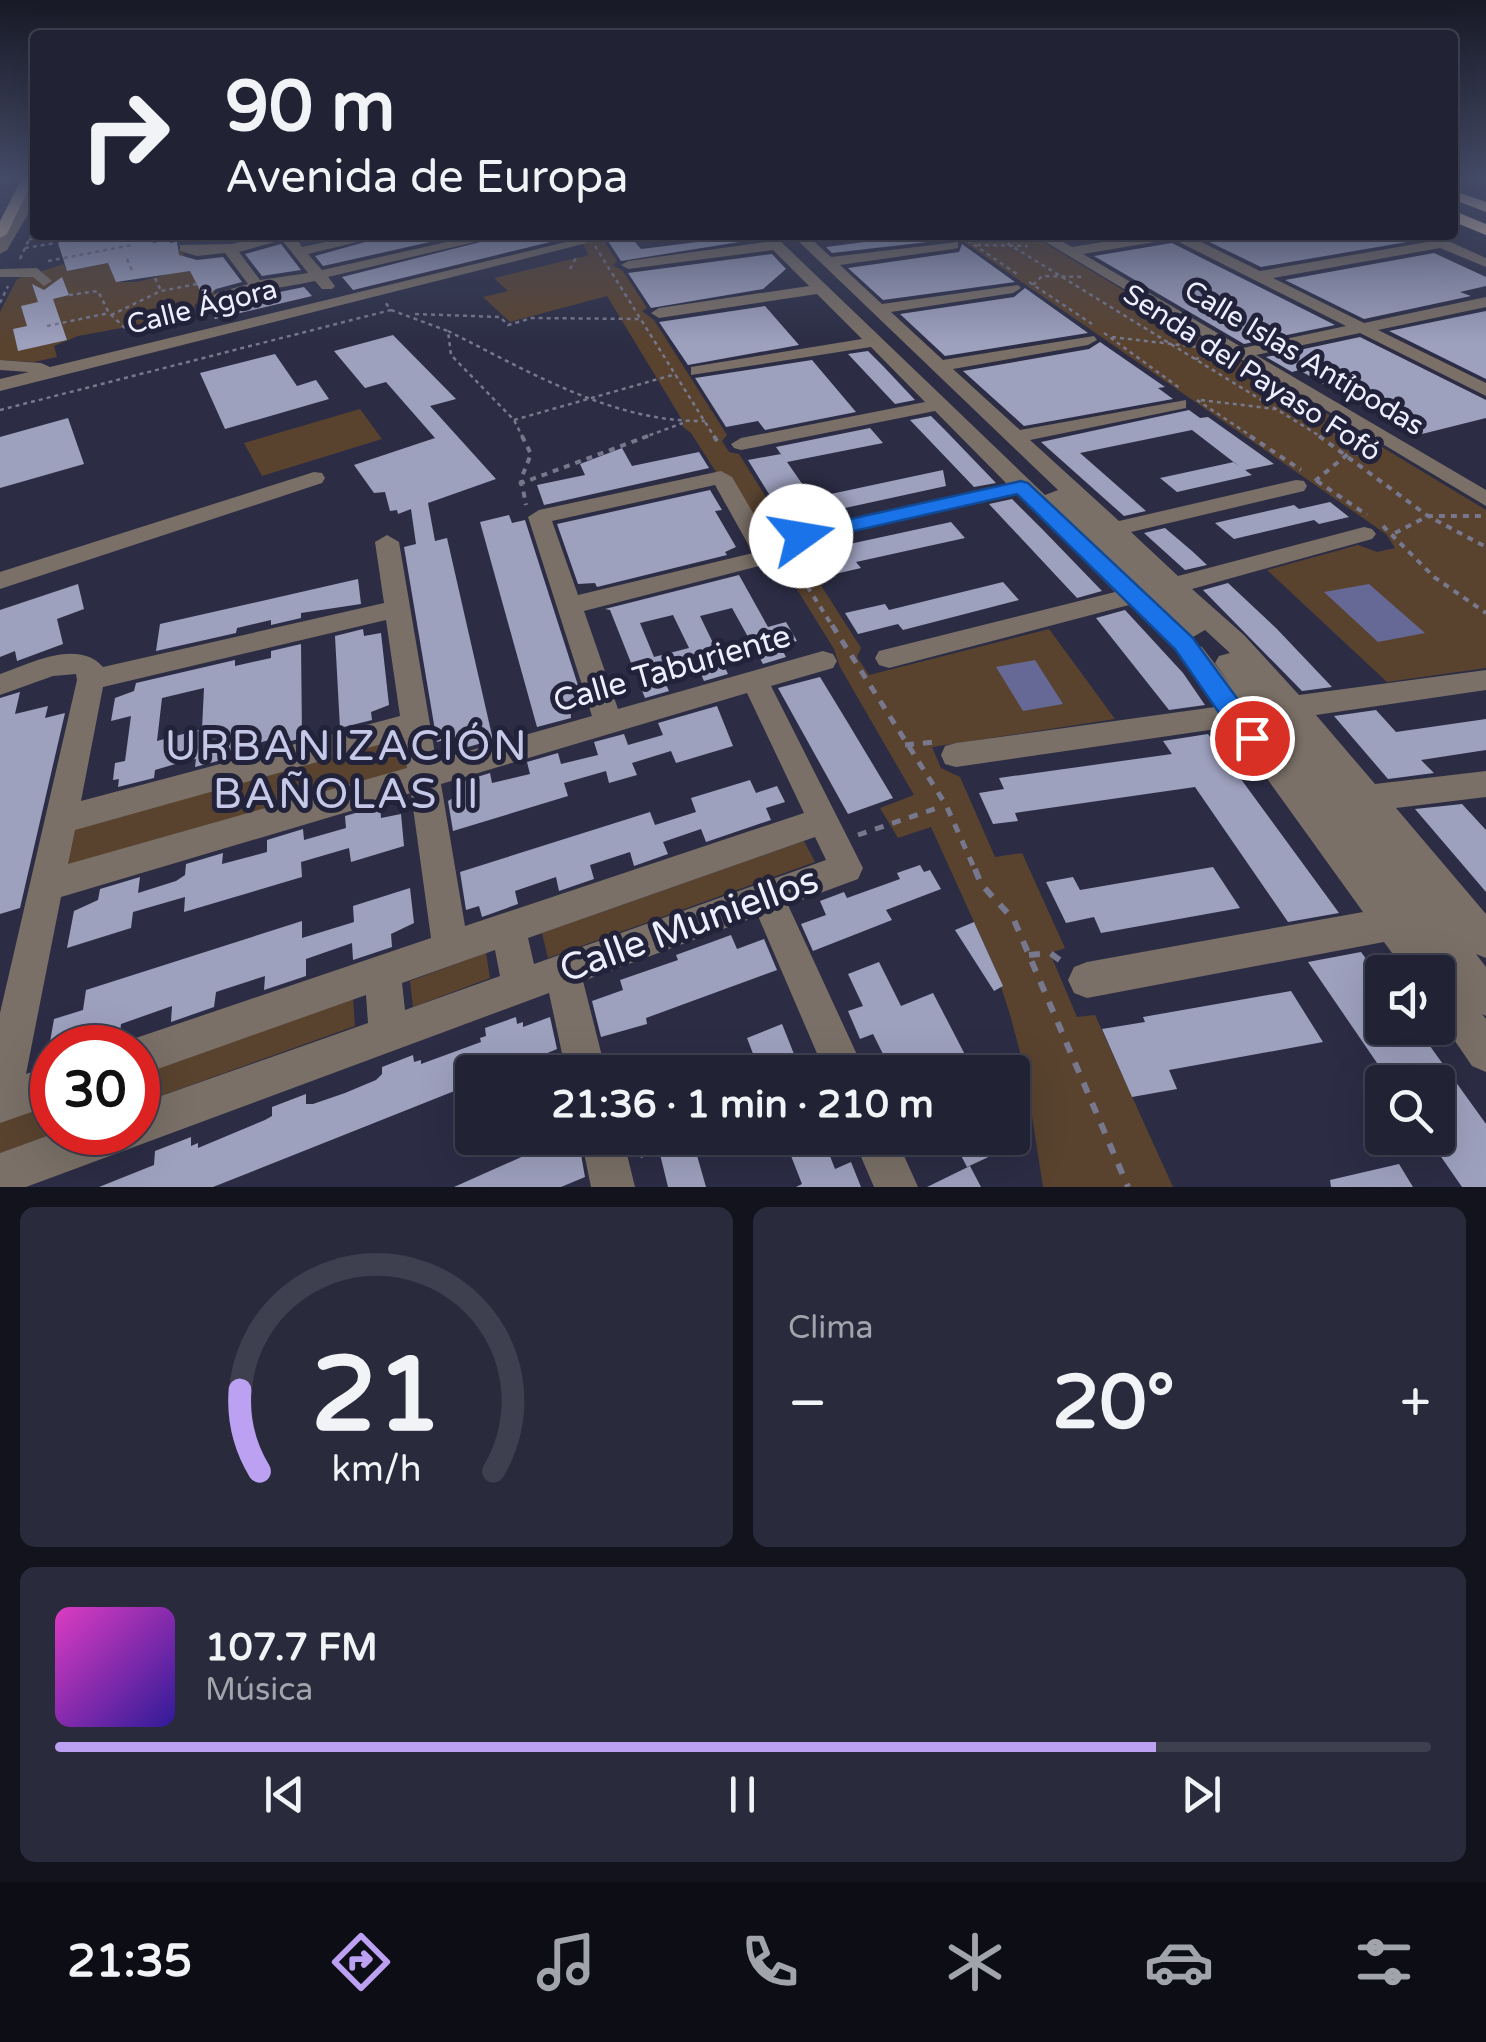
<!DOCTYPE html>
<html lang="es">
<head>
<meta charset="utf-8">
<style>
  body { margin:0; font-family:"Varela Round",sans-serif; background:#292a3c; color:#f1f3f6; height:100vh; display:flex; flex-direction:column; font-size:38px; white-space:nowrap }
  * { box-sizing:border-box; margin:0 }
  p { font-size:32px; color:#a2a4ac }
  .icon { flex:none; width:55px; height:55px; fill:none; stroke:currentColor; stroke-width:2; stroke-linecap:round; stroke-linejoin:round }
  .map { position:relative; height:1187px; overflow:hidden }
  .drawer { display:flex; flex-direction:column; gap:20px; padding:20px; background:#12131d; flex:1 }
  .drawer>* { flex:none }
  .top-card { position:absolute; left:30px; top:30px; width:1428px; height:210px; border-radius:10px; box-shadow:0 10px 40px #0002,0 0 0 2px #3e3f4f; background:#212234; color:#f1f3f6; overflow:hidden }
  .buttons { position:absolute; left:1365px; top:955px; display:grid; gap:20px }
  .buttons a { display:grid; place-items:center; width:90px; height:90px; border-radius:10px; background:#212234; box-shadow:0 10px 40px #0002,0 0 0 2px #3e3f4f; font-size:50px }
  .speed { position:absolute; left:30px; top:1025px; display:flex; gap:20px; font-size:50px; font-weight:700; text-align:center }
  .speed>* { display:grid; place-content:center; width:130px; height:130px; border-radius:50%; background:#212234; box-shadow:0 10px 40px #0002,0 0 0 2px #3e3f4f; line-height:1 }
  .speed .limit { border:15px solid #d22; background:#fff; color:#111 }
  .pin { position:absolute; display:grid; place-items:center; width:85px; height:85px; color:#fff; margin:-42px; border:5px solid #fff; border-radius:50%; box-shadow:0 2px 10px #0007 }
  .me { position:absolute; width:110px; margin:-55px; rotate:77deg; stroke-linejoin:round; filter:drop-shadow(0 0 8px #0008) }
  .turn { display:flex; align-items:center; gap:35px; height:210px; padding:0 30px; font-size:45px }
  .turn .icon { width:130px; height:130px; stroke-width:2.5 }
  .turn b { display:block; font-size:70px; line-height:85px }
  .big { font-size:75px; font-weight:700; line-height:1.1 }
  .drawer .card { flex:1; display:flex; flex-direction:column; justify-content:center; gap:15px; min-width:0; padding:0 35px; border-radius:15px; background:#292a3c }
  .drawer .dial { align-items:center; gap:0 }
  .dial svg { height:260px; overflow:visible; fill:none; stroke:#3e3f4f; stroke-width:7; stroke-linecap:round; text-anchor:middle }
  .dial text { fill:#f1f3f6; stroke:none }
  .song { display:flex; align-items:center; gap:30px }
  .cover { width:120px; height:120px; border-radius:15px; background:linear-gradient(135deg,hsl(310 70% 55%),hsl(250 70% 35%)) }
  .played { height:10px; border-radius:5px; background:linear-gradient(90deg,#bca0f2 80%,#3e3f4f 80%) }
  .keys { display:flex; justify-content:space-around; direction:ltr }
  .heat { display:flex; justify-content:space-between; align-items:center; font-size:55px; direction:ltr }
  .drawer .tiles { flex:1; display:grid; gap:20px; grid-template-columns:1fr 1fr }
  .card:last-child { grid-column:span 2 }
  .trip { position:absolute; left:455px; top:1055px; width:575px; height:100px; border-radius:10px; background:#212234; box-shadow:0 10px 40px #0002,0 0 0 2px #3e3f4f; font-weight:700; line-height:100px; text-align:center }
  .tab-bar { display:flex; height:160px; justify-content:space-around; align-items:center; background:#0d0e15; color:#a2a4ac }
  .tab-bar .icon { width:70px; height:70px }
  .tab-bar .on { color:#bca0f2 }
  .tab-bar b { font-size:45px; color:#f1f3f6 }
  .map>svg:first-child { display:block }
  .green { fill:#59432f }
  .water { fill:#666995 }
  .building { fill:#9ea1be; fill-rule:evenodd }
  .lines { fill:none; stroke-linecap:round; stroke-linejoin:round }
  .path-far3 { stroke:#77788d; stroke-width:2.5; stroke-dasharray:4 4; stroke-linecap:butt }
  .path-far2 { stroke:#77788d; stroke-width:4; stroke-dasharray:6 6; stroke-linecap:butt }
  .path-far1 { stroke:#77788d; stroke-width:5; stroke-dasharray:9 9; stroke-linecap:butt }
  .path { stroke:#77788d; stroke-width:6; stroke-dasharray:11 11; stroke-linecap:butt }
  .minor { fill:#7a7067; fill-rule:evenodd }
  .major { fill:#c5b09d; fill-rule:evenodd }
  .highway { fill:#e3c9b2; fill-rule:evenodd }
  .route { fill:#1a73e8; stroke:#114b97; stroke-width:2.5 }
  .labels { text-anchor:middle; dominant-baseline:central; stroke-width:10; stroke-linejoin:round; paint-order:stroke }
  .far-street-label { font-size:28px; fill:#edefff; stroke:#22233a }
  .street-label { font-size:32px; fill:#edefff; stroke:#22233a }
  .near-street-label { font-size:38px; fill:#edefff; stroke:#22233a }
  .near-neighbourhood-label { font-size:42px; letter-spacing:2.5px; fill:#c5c9e7; stroke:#22233a }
</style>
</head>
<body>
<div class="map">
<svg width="1486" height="1187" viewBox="0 0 1486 1187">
  <rect width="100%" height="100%" fill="#2c2d45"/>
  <path class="green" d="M578,235H600L617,261L613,265L623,271L647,308L642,311L654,320L727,435L722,441L729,452L739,454L784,526L779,533L789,547L799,551L861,648L857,657L869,675L1049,629L1115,719L932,747L941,768L960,777L995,857L1022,853L1065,948L1050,953L1077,1017L1095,1015L1173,1187H1043L1025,1071L1011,1018L995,968L931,827L898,838L880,808L914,795L840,667L834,649L724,472H716L691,433L682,426L684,423L607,296L510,322L483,297L508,291L494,278L589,255Z
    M954,235H1032L1486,510V668L1387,682L1267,570L1358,545L1377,552L1395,548L1386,534Z
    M180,249L189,261L114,277L117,282H137L191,268L197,284L212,288L216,296L195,304L193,314C174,319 161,316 143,321V324L78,336L54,346L57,357L34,362L0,360V312L17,279L64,264L67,271Z
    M360,409L382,439L262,476L244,443Z
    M406,733L412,772L65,871L74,824Z
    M804,841L815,862L548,958L542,933Z
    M486,953L490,978L413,1007L410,981Z
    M353,999L355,1026L138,1104V1074Z
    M52,1104V1132L57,1133L0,1153V1122Z"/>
  <path class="water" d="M1369,584L1425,633L1378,642L1324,592Z
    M1035,660L1063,704L1023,711L996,667Z"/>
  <path class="building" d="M73,235H132L155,243L169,235L170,243L212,235H251L231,240L177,242L179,255L197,260L223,257L242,282L216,289L204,298L190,271L116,282L108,263L67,271L58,243Z
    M390,235H461L323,266L315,256Z
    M508,235H561L563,239L353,290L342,277Z
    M604,235H629L641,249L754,235L758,239L621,261Z
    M919,235H949L954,239L832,253L826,247Z
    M1195,235H1337L1338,242L1390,235L1407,242L1261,267Z
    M1172,243L1335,325L1244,344L1094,256Z
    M281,244L301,270L262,276L245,254Z
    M962,244L1015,282L883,300L848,268L959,252Z
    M1434,253L1486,277V286L1460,292L1471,296L1364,319L1285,280Z
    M772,254L786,269L763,289L651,308L628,273Z
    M62,277L69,295L53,299L67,340L18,351L13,329L27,326L21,306L38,302L32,284L44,290Z
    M304,287L312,296L215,319L213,314L245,299Z
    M1025,288L1088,333L945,356L900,314L1014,297Z
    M765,306L799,345L688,365L659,322Z
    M1486,311V379L1389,331Z
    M393,335L456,399L430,406L496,479L428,503L435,541L447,538L493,740L457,750L451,738L437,742L404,547L416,544L411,509L398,514L397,510L390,511L385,492L374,493L354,465L435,438L386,382L365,388L334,351Z
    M1360,337L1486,400V418L1414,436L1299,370L1292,372L1266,357Z
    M1100,342L1165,387L1158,388L1173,399L1024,426L963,371L1089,349Z
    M868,351L883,366L915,400L895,404L848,354Z
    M275,354L297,386L316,380L329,399L225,429L200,373Z
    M812,360L856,412L765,430L758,421L726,427L695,378Z
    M1189,410L1200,418L1208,417L1274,464L1245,470L1252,475L1177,492L1160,478L1234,462L1240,467L1192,430L1080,453L1146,511L1124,516L1041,442Z
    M931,416L944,429L996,483L974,487L910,420Z
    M68,418L84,464L0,488V437Z
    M870,428L883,443L787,462L812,498L943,470L946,486L822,513L818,508L782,515L748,460L781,454L785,460L776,447Z
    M622,448L632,466L699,452L709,468L544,505L537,485L585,475L580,464Z
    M710,490L722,510L715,511L736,547L725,552L727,555L597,587L595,583L578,584L557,524Z
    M1012,499L1045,532L1102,591L1077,598L989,504Z
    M1330,502L1349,517L1319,524L1314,520L1234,539L1215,523L1294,505L1299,509Z
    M509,515L512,523L525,520L583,701L570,705L571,718L537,727L480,522Z
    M951,522L965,538L856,562L861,568L822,577L812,560L849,552L853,558L845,545Z
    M1165,528L1192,551L1207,565L1185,570L1144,533Z
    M739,575L768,627L786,622L797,641L780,646L786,657L763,664L732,608L700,616L728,674L704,681L699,670L664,680L669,691L645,698L610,610L605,609ZM673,615L689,648L654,657L640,623Z
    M358,579L361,604L301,613V618L271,625V620L237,628L236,633L156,651L160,624Z
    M1003,582L1019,600L903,630L898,624L858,634L845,613L885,604L889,610Z
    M1228,583L1276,628L1332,687L1302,691L1203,590Z
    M78,584L84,609L57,619L63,644L17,661L15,651L0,657V610Z
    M1125,610L1183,673L1205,705L1169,710L1096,618Z
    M363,629L364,636L381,633L389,705L371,712L372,720L340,728L335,636Z
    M301,644L302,738L269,747V740L230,751L229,758L195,767L196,759L189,760L155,770L154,778L118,787L119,779L113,780L115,763L125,761L131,716L111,721L115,698L134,691L136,683L235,660V666L271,658V651ZM204,688L202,729L157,741L162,698Z
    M820,677L848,723L893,798L848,814L778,688Z
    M20,692L15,714L48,706L45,718L65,713L20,908L0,914V698Z
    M717,706L733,746L676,763L671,751L632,763L637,775L609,783L606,771L564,783L568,796L453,831L448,801L460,794L458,783L490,773L492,783L530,774L527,762L558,753L561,764L598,755L594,742L624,734L628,745L663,735L658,723Z
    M1376,710L1396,732L1486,719V750L1421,760L1434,773L1388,779L1334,716Z
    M1208,734L1339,913L1288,922L1195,787L1015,813L1018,821L993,824L979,793L1004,789L999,778L1172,754L1163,741Z
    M750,780L756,793L777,786L785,802L766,808L771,820L706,842L701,829L663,842L668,854L634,866L630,852L590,865L594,879L559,891L556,877L515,891L518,904L482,917L479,906L466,910L460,872L650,812L655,825L696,812L691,798Z
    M1462,804L1486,830V892L1415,809Z
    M380,806L381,818L401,814L404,846L351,862L349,848L301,862L302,877L184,912L185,897L133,912L131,928L67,948L74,911L98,900L100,889L140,877L138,893L176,881L185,875L186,864L223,853L222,864L267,852V840L303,829L304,840L346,828L345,816Z
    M920,865L924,872L930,870L941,889L886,910L892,920L813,951L801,924L826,915L820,901L844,892L847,898L900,879L897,873Z
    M1213,867L1240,908L1101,933L1094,917L1066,923L1046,882L1073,877L1080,890Z
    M410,888L414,923L391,934L392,947L353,960L352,943L306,959V976L264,990L265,976L225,989L216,992L214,1007L171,1022L172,1006L121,1024L118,1048H73L74,1038L67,1041V1036L50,1042L54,1019L83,1010L86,990L302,921V938L354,922L353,906Z
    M974,922L1003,986L994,991L955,930Z
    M731,935L737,949L764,939L777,970L646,1018L647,1024L601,1037L592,1001L623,990L620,980L678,960L676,955Z
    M1361,952L1382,980V1028H1417L1486,1124V1187H1462L1428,1138H1438V1082H1390L1308,962Z
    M879,962L901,1006L933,993L974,1072H912L907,1063L891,1070L873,1034L860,1039L848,1011L863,1006L848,974Z
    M1291,991L1323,1042L1169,1070L1177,1089L1132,1097L1102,1029L1145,1022L1143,1017Z
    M516,1017L517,1024L523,1022V1027L550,1017L557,1049L502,1072H472V1084L213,1187H99L154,1165L155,1151L191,1137V1146L198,1143V1148L265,1120L272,1116V1107L306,1094V1104H313L345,1093L376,1080L382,1074V1067L413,1055L414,1062L421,1060V1064L481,1042L480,1038L486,1036L485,1028Z
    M782,1024L796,1059L810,1053L818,1072H760L747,1038Z
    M564,1138H578L585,1177L561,1187H454Z
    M635,1138H692L706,1187H668L659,1150L641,1158Z
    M784,1138H823L835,1169L851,1162L861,1187H796L802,1184Z
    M952,1138H986L995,1154L967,1167Z
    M1399,1164L1413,1187H1331L1330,1180Z
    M970,1166L981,1187H927Z"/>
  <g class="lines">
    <path class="path-far3" d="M994,235L1323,438
      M29,240L39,235
      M967,240L1017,274
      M977,245L1028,246
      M595,246L715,438
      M25,248L56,243
      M20,259L33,231
      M127,259L133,273
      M48,261L132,245
      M570,269L576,258
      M155,278L161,291
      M1029,282L1092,324
      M1033,285L1042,276L1084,277
      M69,295L98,291L109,313L125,328
      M0,303L8,286
      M391,310L448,331L451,355L514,420L523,438
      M415,314L500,317L508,325L532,318L641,319
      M111,315L161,291L197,284
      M47,326L109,313
      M448,331C528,371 614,423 705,421
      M1104,333L1181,389
      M1112,337L1197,347
      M1195,359L1213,355
      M1197,400L1254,438
      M1201,400L1275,409L1290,403
      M0,410L391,310L385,302
      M514,420L676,374
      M642,438L683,423"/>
    <path class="path-far2" d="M522,436L531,454L521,479L526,505
      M714,436L720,446
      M1250,436L1301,470
      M1319,436L1428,516L1486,547
      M1315,481L1348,454L1376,453
      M1317,481L1367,515
      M519,484L648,436
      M1383,526L1434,577L1486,613
      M1395,533L1428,516H1481
      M788,556L833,627"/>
    <path class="path-far1" d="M832,625L946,805L976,872
      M905,745L935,742
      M858,835L943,806"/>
    <path class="path" d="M975,869L981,884L1014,920L1128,1187
      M1029,955L1050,953L1065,964"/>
    <path class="minor" d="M35,187V202L7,250L0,254V238L29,191Z
      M136,235H163L156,239Z
      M266,235H294L302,247L359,235H386L308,254L322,270L478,235H504L328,277L335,286L332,289H322L315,281C288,287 260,289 234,298C220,302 213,315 198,313V307L217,293L248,284L225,253L197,256L180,251V245L232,244ZM282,240L308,273L260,280L239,252Z
      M565,235H580L587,243L0,391V379L29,372L0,370V360L41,363L50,367L570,241Z
      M759,235H774L1045,495L1058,490L792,235H807L831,257L958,242V248L953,249L840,265L882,304L1018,285L1021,288L1013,293L891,312L943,360L1094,336L1097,340L1088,345L953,369L1020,430L1186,400V408L1030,440L1119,521L1296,480L1304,481L1307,486L1304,491L1131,532L1178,576L1364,527L1372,529L1376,534L1372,539L1192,589L1244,635L1299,695L1486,670V690L1316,715L1375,784L1486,771V797L1396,808L1486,914V958L1476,954L1486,967V1016L1482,1014L1486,1019V1072L1472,1066L1438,1016V972H1406L1384,942L1087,998L1074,993L1068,980L1074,967L1087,962L1363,912L1230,727L956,767L945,764L941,755L945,746L956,743L1215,707L1180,652L1129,605L889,668L879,665L875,658L879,651L1115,592L1018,494L801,543L793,541L789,536L793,531L1007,484L935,411L741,450L734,448L731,444L741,438L925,402L871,347L691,375V367L697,366L862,339L817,294L659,318L651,313L659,308L809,286L773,250L628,269L621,265L628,261L765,242ZM1205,630L1230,653L1219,656L1215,663L1231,685L1202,647L1195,645L1193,637Z
      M1034,235H1051L1072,247L1147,235H1187L1260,271L1427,242L1422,235H1435L1486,258V267L1440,248L1273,278L1364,323L1486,297V307L1378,330L1486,383V396L1360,333L1256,355L1486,490V506ZM1173,239L1346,326L1243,348L1083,254Z
      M0,269L37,268L52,281L44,286L33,277H0Z
      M721,471L732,477L779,557L775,562L584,611L618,709L823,651L833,654L837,661L833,668L771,686L863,868L858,879L788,905L865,1072H825L758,916L583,981L606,1072H566L549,993L26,1187H0V1153L58,1132H138V1104L368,1023L366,995L138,1076V1048H122L124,1042L431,938L411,793L61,897L26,1074L52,1065V1105L0,1123V1013L77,680L76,674L53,676L0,695V674C29,664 78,638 103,667L384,603L375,542L387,535L399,542L436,760L592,716L528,517L539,510ZM715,485L753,553L578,595L552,521ZM386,620L400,716L81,801L103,687ZM747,693L804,813L465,926L441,784ZM403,738L407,768L68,864L75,830ZM815,837L826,860L534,964L528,938ZM495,950L500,976L405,1010L402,983Z
      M314,472L322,473L325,478L322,483L0,589V572Z
      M581,1138H623L635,1187H591Z
      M853,1138H896L918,1187H874Z"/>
    <path class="major" d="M22,178H34L7,234L0,238V221Z"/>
    <path class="highway" d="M1452,190L1486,202V212L1452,199Z
      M1452,210L1486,224V235L1452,221Z"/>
  </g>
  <linearGradient id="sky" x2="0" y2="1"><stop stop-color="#181926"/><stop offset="0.52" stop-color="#454c68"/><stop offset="1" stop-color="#454c68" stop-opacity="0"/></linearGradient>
  <rect width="1486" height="344" fill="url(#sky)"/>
  <path class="route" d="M1021,481L1028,483L1192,637L1261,731L1265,738L1261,746L1252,749L1242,746L1175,649L1017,494L801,543L791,536L801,530Z"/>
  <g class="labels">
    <g class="far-street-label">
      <text transform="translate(202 307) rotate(-14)">Calle Ágora</text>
      <text transform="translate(1304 358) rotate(31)">Calle Islas Antípodas</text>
      <text transform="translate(1252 373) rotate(33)">Senda del Payaso Fofó</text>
    </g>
    <g class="street-label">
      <text transform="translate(672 669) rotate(-16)">Calle Taburiente</text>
    </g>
    <g class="near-street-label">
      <text transform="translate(689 925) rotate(-20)">Calle Muniellos</text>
    </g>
    <g class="near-neighbourhood-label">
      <text x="347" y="746">URBANIZACIÓN<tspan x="347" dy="48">BAÑOLAS II</tspan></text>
    </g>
  </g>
</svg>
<div class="buttons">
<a><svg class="icon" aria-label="sound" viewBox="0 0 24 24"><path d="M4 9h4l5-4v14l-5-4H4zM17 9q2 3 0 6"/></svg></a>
<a><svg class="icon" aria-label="search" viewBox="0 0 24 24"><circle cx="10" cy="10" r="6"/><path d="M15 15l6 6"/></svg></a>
</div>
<div class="speed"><div class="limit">30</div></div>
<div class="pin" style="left:1252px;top:738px;background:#d93025"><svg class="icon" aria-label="arrive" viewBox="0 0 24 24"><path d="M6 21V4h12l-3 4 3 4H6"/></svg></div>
<svg class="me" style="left:801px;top:536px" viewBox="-20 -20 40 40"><circle r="19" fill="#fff"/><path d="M0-13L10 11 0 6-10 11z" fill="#1a73e8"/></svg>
<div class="trip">21:36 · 1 min · 210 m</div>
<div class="top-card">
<div class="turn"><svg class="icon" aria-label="right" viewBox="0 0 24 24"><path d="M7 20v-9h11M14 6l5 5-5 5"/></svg><div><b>90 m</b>Avenida de Europa</div></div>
</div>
</div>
<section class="drawer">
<div class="tiles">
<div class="card dial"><svg viewBox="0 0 100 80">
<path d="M14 69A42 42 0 1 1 86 69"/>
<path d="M14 69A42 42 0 0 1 8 44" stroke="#bca0f2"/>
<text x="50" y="56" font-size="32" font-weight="700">21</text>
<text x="50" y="72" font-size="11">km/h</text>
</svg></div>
<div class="card"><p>Clima</p>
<div class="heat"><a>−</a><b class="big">20°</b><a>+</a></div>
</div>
<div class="card">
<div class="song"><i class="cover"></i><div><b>107.7 FM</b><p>Música</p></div></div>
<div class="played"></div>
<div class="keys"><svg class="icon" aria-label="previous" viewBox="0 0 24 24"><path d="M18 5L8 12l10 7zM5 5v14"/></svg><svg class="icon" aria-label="pause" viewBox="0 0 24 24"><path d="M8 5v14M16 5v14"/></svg><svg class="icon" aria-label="next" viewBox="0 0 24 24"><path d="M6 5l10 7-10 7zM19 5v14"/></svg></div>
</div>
</div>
</section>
<nav class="tab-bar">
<b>21:35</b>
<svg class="icon on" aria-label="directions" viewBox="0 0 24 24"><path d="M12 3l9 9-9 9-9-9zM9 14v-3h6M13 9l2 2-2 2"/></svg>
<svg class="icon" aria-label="music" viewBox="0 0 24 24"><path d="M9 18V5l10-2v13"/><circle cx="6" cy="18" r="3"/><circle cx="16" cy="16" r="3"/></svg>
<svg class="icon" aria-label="phone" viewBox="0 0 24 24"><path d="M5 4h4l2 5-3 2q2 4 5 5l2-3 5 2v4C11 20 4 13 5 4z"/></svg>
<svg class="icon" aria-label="climate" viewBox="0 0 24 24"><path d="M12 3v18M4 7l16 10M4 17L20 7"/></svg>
<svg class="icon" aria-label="car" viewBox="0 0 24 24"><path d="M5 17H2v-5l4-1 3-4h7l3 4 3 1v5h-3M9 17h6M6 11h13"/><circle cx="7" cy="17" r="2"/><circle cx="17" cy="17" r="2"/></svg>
<svg class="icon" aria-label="filters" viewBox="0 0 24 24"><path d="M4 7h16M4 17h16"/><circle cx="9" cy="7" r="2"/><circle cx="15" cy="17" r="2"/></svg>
</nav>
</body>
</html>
